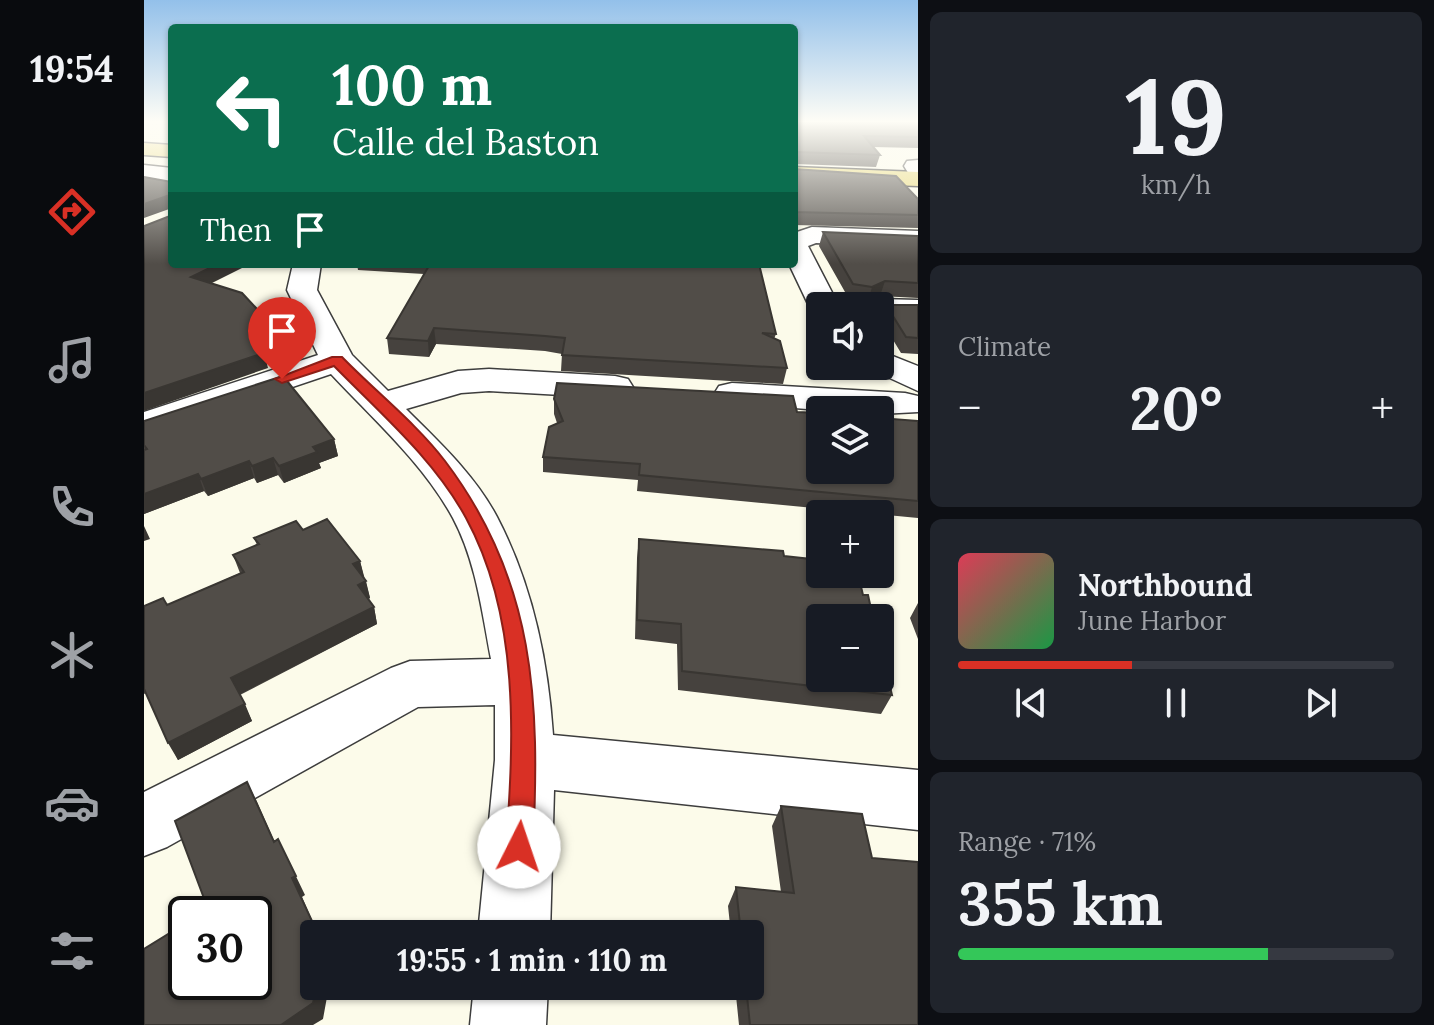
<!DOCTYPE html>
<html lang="en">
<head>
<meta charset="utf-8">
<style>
  body { margin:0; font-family:Lora,serif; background:#20242c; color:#f1f3f6; height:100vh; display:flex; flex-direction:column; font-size:30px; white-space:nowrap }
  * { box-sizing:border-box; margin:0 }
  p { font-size:26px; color:#9ea1a6 }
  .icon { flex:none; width:44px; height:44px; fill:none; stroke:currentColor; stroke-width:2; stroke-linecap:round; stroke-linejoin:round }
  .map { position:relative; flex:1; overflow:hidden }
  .panel { display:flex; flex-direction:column; gap:12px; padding:12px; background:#0d0f14; width:516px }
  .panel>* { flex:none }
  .hud { position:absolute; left:24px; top:24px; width:630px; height:244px; border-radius:8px; box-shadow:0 2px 6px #0004; background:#0b6e4f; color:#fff; overflow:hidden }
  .controls { position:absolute; left:662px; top:292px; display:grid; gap:16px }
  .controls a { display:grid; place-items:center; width:88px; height:88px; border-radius:8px; background:#171b24; box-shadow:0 2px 6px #0004; font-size:40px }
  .speed { position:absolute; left:24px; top:896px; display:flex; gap:16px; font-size:40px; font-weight:700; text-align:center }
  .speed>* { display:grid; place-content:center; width:104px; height:104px; border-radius:50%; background:#171b24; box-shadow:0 2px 6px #0004; line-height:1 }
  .speed .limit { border:4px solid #111; border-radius:12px; background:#fff; color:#111 }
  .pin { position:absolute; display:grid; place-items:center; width:68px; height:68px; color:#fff; margin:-82px -34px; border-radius:50% 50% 50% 0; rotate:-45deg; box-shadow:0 0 8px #0007 }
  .pin .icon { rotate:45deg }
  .me { position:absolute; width:88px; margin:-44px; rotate:4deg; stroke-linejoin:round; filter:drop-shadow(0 0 6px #0008) }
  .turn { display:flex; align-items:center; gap:28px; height:168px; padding:0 32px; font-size:36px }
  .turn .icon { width:104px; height:104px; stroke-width:2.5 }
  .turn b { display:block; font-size:56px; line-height:68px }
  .then { display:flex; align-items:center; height:76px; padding:0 32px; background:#0003; gap:16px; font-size:30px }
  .big { font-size:60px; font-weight:700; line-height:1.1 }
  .panel .card { flex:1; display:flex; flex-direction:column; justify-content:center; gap:12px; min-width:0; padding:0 28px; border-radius:12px; background:#20242c }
  .panel .dial { align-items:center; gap:0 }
  .dial b { font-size:104px; line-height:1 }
  .song { display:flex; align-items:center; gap:24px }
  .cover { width:96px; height:96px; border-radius:12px; background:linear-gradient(135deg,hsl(350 70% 55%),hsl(140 70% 35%)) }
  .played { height:8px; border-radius:4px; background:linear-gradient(90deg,#d93025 40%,#363941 40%) }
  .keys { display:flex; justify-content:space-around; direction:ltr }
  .heat { display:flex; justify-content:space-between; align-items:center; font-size:44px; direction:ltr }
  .charge { height:12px; border-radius:6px; background:linear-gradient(90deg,#34c759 71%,#363941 0) }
  .trip { position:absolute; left:156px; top:920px; width:464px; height:80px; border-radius:8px; background:#171b24; box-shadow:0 2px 6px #0004; font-weight:700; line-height:80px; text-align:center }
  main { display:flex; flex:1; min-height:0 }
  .dock { display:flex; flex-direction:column; width:144px; justify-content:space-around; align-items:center; background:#090b0e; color:#9ea1a6 }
  .dock .icon { width:56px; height:56px }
  .dock .current { color:#d93025 }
  .dock b { font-size:36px; color:#f1f3f6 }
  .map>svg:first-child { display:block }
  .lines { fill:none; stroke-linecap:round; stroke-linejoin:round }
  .minor-casing { stroke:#3d3d3d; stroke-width:3 }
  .major-casing { stroke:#1b1b1b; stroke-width:3 }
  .minor { fill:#fff; fill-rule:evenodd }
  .major { fill:#e6d670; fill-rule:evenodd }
  .wall { fill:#46423e }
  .shaded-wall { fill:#393632 }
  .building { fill:#514d48; stroke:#393632; stroke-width:2 }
  .route { fill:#d93025; stroke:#8d1f18; stroke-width:2 }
</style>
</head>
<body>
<main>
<nav class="dock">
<b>19:54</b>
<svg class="icon current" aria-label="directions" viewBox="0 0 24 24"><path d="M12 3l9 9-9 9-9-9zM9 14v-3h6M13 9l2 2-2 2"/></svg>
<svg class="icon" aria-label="music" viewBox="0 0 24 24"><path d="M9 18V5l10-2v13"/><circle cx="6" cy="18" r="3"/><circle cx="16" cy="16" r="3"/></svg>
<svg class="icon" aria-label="phone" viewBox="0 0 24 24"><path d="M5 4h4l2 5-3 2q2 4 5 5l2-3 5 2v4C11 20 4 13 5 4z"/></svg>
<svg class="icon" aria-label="climate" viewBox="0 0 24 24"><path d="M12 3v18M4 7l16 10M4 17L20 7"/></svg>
<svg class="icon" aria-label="car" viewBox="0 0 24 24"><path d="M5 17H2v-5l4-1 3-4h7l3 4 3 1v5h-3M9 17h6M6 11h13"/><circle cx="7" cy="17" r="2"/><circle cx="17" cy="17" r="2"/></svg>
<svg class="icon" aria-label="filters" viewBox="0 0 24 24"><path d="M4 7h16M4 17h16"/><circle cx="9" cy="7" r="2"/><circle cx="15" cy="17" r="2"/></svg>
</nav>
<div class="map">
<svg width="774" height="1025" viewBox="0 0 774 1025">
  <rect width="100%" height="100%" fill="#fcfbea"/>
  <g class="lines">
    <g class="minor-casing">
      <path id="minor" d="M774,160V178L766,176L760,166L763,161Z
        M0,165L28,168V182L0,179Z
        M668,227L774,231V247L672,243L664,246L695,306H676V314L665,306L645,264H650V233Z
        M149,264H177L173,290L208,355L244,391L314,371L345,369L471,376L484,379L489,387L484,395L471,398L345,391L317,393L262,409C294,441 331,475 353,517C388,584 404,660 409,735L774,770V830L410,790L406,934H334L351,760V705L274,707L23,847L0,856V792L247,668L266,661L347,659C338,612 332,561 309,518C279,463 229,419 187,374L0,437V412L174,355L143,290Z
        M736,299L774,300V318L736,317V306H722Z
        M736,351L774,366V391L724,368L736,366Z
        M588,383L761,393L774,396V412L736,414V410H676L575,402L570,394L575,386Z
        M330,986H404L402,1025H326Z"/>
    </g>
    <g class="major-casing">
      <path id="major" d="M0,143L28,145V157L0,155Z
        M650,167L774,172V186L650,181Z"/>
    </g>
    <use href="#minor" class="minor"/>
    <use href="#major" class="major"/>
  </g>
  <path class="wall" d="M650,121H774V148L729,147L736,155L732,167L651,164Z
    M650,169L774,199V228L650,225Z
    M679,232L774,236V298L736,296L724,302L705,299L675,246Z
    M213,264H615L632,334L630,339L643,368L639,384L417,371L418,354L401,351L292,344L285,357L245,354L243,338L280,274L214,270Z
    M742,305H774V354L757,353L737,320Z
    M410,399L653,412L774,421V518L493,491L494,480L399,472V457L413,423L410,414Z
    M0,421L190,439L194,456L175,463L177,468L140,483L134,475L113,483L110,478L64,496L60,491L0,514Z
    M159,530L216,561L226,598L224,599L230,607L233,624L96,695L108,721L34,760L2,693L0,694V606L23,605L96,573L89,555L113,545L110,538Z
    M495,539L640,556L719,595L748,695L737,714L534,690L533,644L491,639L493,558Z
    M774,603V639L766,618Z
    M637,806L728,858L774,1025H595L591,986H606V934H587L584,906L592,887L637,892L628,826Z"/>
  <path class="shaded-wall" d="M26,195L28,208L0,218V204Z
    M74,264H106L52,291L47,277Z
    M741,281L736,296L724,302L728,287Z
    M290,328L292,344L285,357L284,341Z
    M143,341L146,356L123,364L124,368L0,411V393L116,349Z
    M190,439L194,456L175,463L177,468L140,483L135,466L169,447Z
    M129,458L134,475L113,483L108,466Z
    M105,461L110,478L64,496L57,479Z
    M54,474L60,491L0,514V494Z
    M0,526L6,539L0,541Z
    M216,561L220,578L209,564Z
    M222,581L226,598L218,602L214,585Z
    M230,607L233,624L94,695L87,678Z
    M101,704L108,721L34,760L24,743Z
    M103,782L113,802L139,861L130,842Z
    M134,839L161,895L158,897L174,934L148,878Z
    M173,986H185L179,1019L169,1025H137Z"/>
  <path class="building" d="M650,121H774V137L720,136L736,155L653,152L650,167Z
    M650,169L752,176L774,199V215L650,212Z
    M0,177L28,182V264H74L47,277L98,293L143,341L116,349L120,353L0,393V226L26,216V195L0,204Z
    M679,232L774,236V283L741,281L728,287L709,284Z
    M286,264H615L632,334L618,333L636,341L643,368L418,355L421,338L401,336L290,328L284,341L243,338Z
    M742,305H774V338L762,337Z
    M139,376L190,439L169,447L173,452L135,466L129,458L108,466L105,461L57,479L54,474L0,494V450L3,449L0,445V421Z
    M413,383L649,396L653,412L676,413V470H736V418L774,421V501L495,475L496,464L399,457L405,427L419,421L410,399Z
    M183,519L216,561L209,564L222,581L214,585L230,607L87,678L101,704L24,743L0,689V606L19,598L23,605L100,572L89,555L115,544L110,538L152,521L159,530Z
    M495,539L639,551L640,556L676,560V574H714L719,595H724L729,618H676V678H736V646L748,695L538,671L537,624L493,620Z
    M103,782L130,842L134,839L152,876L148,878L174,934H170V986H173L169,1003L137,1025H0V949L42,923V982H110V914H56L64,909L31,821Z
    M637,806L718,814L728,858L774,862V1025H606L602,986H606V934H597L592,887L650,893Z"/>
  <linearGradient id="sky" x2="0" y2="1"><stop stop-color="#93c0ea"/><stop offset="0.46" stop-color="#fefdf6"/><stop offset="1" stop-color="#fefdf6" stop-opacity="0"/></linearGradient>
  <rect width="774" height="264" fill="url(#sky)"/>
  <path class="route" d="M188,357H198C231,391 272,423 301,461C392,581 396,702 389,847L385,857L375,861L366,857L362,847C370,739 376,617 322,518C290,459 236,413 190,366L138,383L131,379Z"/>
</svg>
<div class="controls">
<a><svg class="icon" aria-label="sound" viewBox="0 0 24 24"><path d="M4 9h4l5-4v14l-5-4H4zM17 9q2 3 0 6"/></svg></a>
<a><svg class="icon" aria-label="layers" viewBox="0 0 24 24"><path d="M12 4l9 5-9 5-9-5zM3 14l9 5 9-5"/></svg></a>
<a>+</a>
<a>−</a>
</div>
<div class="speed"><div class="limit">30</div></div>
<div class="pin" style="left:138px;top:379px;background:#d93025"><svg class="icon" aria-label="arrive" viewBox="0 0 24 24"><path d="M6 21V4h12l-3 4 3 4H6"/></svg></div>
<svg class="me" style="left:375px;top:847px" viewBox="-20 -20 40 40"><circle r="19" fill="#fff"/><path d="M0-13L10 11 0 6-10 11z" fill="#d93025"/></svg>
<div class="trip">19:55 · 1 min · 110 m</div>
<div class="hud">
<div class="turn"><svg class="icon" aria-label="left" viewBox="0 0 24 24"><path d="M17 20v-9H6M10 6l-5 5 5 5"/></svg><div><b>100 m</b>Calle del Baston</div></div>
<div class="then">Then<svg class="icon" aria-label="arrive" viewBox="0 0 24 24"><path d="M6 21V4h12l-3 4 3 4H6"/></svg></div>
</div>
</div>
<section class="panel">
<div class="card dial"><b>19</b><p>km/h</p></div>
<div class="card"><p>Climate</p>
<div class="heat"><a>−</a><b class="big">20°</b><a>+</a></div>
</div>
<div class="card">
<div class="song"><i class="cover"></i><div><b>Northbound</b><p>June Harbor</p></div></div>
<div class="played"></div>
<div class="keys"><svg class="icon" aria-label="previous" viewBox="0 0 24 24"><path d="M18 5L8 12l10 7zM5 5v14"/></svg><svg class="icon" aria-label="pause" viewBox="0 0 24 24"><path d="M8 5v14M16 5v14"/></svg><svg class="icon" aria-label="next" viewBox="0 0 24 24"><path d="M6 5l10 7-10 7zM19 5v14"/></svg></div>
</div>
<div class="card"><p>Range · 71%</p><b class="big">355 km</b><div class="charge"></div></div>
</section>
</main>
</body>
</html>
